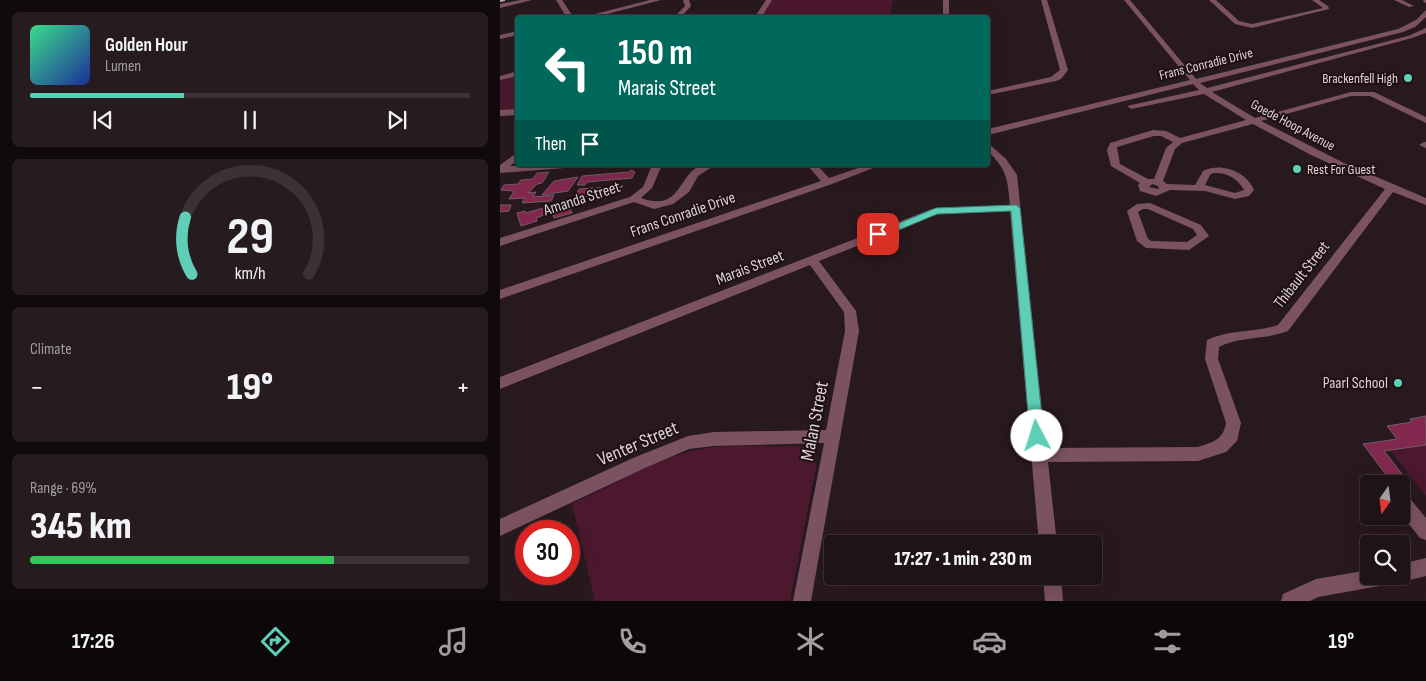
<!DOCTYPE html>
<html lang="en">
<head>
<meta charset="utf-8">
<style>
  body { margin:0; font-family:"Sofia Sans Condensed",sans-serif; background:#261c1f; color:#f1f3f6; height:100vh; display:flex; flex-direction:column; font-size:19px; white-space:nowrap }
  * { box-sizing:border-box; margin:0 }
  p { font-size:16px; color:#a19ea1 }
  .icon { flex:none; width:28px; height:28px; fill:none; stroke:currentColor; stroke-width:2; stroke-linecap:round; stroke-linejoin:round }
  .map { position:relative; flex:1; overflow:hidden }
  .details { display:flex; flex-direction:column; gap:12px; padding:12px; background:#100a0c; width:500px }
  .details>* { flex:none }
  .top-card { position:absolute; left:15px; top:15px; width:475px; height:152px; border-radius:5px; box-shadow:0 5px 20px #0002,0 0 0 1px #3c3235; background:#00695c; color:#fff; overflow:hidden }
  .needle { width:32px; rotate:194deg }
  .controls { position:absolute; left:860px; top:475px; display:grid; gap:10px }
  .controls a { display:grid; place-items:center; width:50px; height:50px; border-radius:5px; background:#1e1316; box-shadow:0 5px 20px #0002,0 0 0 1px #3c3235; font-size:25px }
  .speed { position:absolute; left:15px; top:520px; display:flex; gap:10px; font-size:25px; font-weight:700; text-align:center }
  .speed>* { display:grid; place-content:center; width:65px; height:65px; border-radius:50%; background:#1e1316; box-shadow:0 5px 20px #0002,0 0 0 1px #3c3235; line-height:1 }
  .speed .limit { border:8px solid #d22; background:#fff; color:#111 }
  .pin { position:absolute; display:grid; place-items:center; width:42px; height:42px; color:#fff; margin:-21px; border-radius:10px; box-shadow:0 2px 8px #0006 }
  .me { position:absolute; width:55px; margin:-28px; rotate:355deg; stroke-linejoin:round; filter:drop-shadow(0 0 4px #0008) }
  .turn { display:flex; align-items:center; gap:18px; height:105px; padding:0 20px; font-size:22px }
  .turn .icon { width:65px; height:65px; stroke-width:2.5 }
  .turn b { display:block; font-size:35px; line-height:42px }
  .then { display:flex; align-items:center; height:48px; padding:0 20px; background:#0003; gap:10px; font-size:19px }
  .big { font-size:38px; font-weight:800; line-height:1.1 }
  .details .widget { flex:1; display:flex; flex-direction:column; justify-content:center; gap:8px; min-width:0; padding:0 18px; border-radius:8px; background:#261c1f }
  .details .dial { align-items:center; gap:0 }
  .dial svg { height:130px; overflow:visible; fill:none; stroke:#3c3235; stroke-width:7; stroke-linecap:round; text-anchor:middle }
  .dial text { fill:#f1f3f6; stroke:none }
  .song { display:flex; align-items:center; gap:15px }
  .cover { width:60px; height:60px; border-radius:8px; background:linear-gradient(135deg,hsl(150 70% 55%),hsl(230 70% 35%)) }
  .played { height:5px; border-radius:2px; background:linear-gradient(90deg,#5eceb7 35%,#3c3235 35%) }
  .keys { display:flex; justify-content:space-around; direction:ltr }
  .heat { display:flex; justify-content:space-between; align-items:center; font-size:28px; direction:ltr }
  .charge { height:8px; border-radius:4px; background:linear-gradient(90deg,#34c759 69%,#3c3235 0) }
  .trip { position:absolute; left:324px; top:535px; width:278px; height:50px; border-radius:5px; background:#1e1316; box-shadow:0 5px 20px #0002,0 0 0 1px #3c3235; font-weight:800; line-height:50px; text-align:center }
  .dock { display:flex; height:80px; justify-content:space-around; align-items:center; background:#0c0809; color:#a19ea1 }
  .dock .icon { width:35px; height:35px }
  .dock .current { color:#5eceb7 }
  .dock b { font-size:22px; color:#f1f3f6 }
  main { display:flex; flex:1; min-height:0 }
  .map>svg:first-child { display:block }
  .green { fill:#4b182d }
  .building { fill:#82284e; stroke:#715f64 }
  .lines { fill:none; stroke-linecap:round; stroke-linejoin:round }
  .minor { fill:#7b5260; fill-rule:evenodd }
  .rail { stroke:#b3a8ab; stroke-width:2; stroke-dasharray:5.5 3; stroke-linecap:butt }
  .route { fill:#5eceb7; stroke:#3d8677 }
  .poi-dot { fill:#5eceb7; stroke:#1e1015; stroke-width:2 }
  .labels { text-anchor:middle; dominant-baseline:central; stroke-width:4; stroke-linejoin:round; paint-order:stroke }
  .far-street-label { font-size:14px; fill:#ddd3d6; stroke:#1e1015 }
  .far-poi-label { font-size:14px; fill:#ddd3d6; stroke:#1e1015; text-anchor:end }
  .street-label { font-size:16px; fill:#ddd3d6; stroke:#1e1015 }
  .poi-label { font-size:16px; fill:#ddd3d6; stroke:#1e1015; text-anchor:end }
  .near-street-label { font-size:19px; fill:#ddd3d6; stroke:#1e1015 }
</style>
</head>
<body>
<main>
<section class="details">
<div class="widget">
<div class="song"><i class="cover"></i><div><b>Golden Hour</b><p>Lumen</p></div></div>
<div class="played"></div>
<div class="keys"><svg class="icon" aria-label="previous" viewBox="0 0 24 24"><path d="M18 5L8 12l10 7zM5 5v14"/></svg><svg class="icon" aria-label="pause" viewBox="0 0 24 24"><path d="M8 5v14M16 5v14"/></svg><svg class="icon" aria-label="next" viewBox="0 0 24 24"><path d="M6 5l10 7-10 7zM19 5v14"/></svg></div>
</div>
<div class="widget dial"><svg viewBox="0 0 100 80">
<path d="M14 69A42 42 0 1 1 86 69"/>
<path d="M14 69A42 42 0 0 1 10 34" stroke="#5eceb7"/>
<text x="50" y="56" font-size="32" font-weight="700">29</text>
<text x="50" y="72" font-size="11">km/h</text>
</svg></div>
<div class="widget"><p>Climate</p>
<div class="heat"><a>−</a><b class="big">19°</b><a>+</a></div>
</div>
<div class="widget"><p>Range · 69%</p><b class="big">345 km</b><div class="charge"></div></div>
</section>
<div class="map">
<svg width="926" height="601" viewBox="0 0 926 601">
  <rect width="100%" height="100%" fill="#28191e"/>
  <path class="green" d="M269,0H393L390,17L257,18Z
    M17,73V112L0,113V78Z
    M926,445V496L891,451Z
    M300,446L306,448L315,456L316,468L290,601H95L72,504C111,486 151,461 192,451C227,443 265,447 300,446Z"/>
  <path class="building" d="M131,170L135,172L132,178L87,182L85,185H77L82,176L129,172Z
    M49,172L42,183L37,184L28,193L36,192L33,197L54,195L51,201L22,203L25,198L9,199L14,191L1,190L4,185L18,184L21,180L33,179L37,173Z
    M78,177L68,191L42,195L54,181Z
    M123,186L115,194L74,198L79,189Z
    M67,201L72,213L54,218L52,212L36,218L37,221L21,226L17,213L25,211L26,213Z
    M0,205H11L9,211L0,212Z
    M926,416V445L884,451L906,479L891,481L863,444L897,439L887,426L912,422L910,419Z"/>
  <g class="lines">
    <path class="minor" d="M20,0H32L0,8V4Z
      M56,0H62L74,18H67Z
      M150,0H161L92,18H79Z
      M183,0H189L191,6L180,18H173L185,6Z
      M266,0H272L261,18H254Z
      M443,0H449V18H443Z
      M541,0H547L568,70L561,79L556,81L488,95V91L551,77L560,70Z
      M624,0H630L696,79L898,29L916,20L926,10V17L915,27L903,32L700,83L707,88L908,36L926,28V33L912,38L712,92L755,118L851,92H874L926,117V123L870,96H851L761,121L844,163L926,198V205L893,192L788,331C765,340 739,336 719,347L718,359L741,423L737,441L726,452L698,461L548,462L557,544H539L510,211L438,214L319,261L356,311L359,331L311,601H293L324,443L214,446L189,449L145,468L0,536V519L133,458L188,436L214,432L326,430L345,331L344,312L310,265L0,389V377L432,209L510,205C507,177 508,172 488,151V143L506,159L517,175L546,448L698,447C713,442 723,440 726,423L705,359L707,340C730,329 755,333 778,325L885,189L809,154L753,124L682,143L675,149L663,181L667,184L695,185L703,171C721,162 746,171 754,190L749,196L735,199L705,191L670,190L656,196L640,191L638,185L640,183L611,166L607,150L610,143L653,130L666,131L680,138L746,120L704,94L631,109L627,106L699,90L693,84L488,135V129L690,80ZM654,136H661L673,142L666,148L654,179H648L620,164L617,147ZM713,173C726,172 738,178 744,190L735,193L705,185L710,175ZM652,184L658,186L659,189L649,187Z
      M709,0H716L739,21L752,24L823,8L812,0H819L828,6L829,9L752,28L735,24Z
      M894,0H902L914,6L909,7Z
      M923,0H926V3L924,2Z
      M18,31V35L0,39V35Z
      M18,71V76L0,80V76Z
      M18,109V115L0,116V110Z
      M924,142H926V148L919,145Z
      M18,152V160L10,166L70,165L65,168L0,173V165Z
      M152,165H162L152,188L141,198C183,213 177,172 203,165C206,164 211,165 215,165L198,176L189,192L173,204L154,209L134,202L0,246V238L130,197L143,187Z
      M307,165H317L329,178L367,165H381L332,184L0,299V290L321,181Z
      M650,203L701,225L709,236L689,250L646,248L637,241L627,211L637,204ZM643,209H648L693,229L697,235L687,242L652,241L648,239L638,212Z
      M901,492L907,495L926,518V540L920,538L901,514Z
      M926,558V576L901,582L894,577L891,582L885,585L818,597L810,601H781L783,594L816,579L869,570V576H901V564Z
      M543,576H561L563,601H545Z"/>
    <path class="rail" d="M0,1L5,0"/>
  </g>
  <path class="route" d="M516,205L520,208L544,436L542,440H532L530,436L511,211L437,214L382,237H378L373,234L436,208Z"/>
  <g class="poi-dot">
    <circle cx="908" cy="78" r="5"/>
    <circle cx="797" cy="169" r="5"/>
    <circle cx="898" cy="383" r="5"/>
  </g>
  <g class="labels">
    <g class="far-street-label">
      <text transform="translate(706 64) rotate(-14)">Frans Conradie Drive</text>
      <text transform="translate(793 125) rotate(28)">Goede Hoop Avenue</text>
    </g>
    <g class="far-poi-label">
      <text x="898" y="78">Brackenfell High</text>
      <text x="807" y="169" text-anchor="start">Rest For Guest</text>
    </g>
    <g class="street-label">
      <text transform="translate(82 199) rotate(-18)">Amanda Street</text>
      <text transform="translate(183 215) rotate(-19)">Frans Conradie Drive</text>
      <text transform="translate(250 268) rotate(-21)">Marais Street</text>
      <text transform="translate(802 275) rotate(-52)">Thibault Street</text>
    </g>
    <g class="poi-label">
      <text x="888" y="383">Paarl School</text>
    </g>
    <g class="near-street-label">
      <text transform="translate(315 421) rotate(-79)">Malan Street</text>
      <text transform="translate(138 444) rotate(-23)">Venter Street</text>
    </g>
  </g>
</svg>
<div class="controls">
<a><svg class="needle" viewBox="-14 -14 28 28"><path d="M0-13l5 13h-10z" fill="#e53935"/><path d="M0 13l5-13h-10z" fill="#a19ea1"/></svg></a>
<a><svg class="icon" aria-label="search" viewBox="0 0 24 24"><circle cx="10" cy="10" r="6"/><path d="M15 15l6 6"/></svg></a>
</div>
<div class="speed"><div class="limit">30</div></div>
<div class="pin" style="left:378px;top:234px;background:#d93025"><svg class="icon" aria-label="arrive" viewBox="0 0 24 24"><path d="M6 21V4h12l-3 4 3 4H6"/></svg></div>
<svg class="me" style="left:537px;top:436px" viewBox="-20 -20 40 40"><circle r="19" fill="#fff"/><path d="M0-13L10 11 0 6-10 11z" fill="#5eceb7"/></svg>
<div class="trip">17:27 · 1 min · 230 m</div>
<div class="top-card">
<div class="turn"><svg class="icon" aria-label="left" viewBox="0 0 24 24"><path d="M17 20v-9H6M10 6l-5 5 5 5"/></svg><div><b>150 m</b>Marais Street</div></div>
<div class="then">Then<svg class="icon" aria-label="arrive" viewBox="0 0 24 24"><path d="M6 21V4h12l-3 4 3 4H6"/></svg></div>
</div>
</div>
</main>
<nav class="dock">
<b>17:26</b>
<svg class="icon current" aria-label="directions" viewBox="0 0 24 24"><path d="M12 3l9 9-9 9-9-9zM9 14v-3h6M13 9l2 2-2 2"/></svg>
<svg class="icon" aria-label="music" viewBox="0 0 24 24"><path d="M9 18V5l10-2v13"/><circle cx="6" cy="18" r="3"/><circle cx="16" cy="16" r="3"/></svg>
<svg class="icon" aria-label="phone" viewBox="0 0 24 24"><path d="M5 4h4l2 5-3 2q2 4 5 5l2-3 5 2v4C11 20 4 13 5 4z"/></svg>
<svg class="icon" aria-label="climate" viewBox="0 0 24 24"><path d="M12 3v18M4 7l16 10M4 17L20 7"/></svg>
<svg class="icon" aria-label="car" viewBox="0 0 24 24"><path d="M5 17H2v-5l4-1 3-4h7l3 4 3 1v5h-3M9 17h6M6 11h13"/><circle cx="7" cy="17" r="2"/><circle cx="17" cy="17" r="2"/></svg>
<svg class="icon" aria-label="filters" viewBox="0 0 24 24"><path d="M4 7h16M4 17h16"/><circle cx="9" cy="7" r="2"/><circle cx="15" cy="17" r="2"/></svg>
<b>19°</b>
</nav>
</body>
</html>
